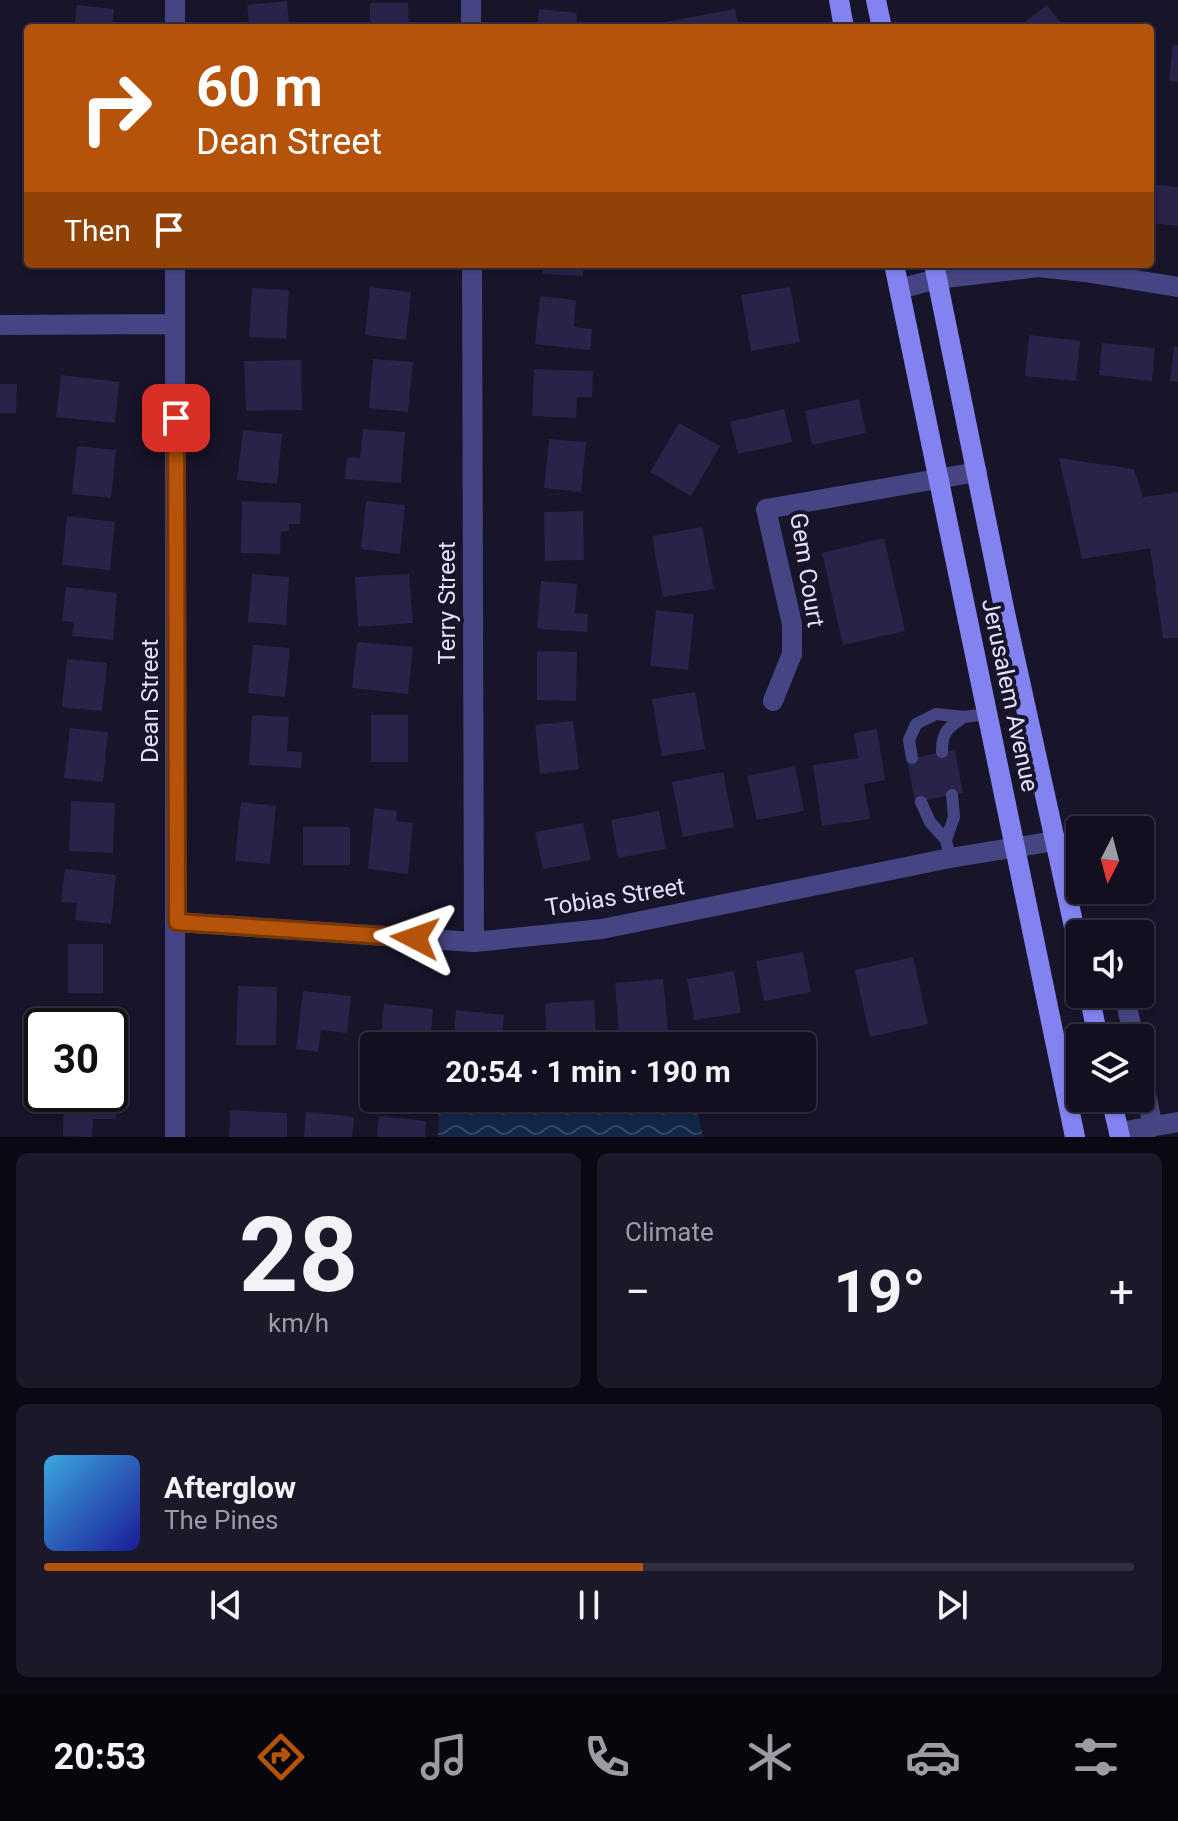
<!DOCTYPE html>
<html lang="en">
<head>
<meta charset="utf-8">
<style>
  body { margin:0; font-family:Roboto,sans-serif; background:#1b1829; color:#f1f3f6; height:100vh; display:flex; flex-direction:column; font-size:30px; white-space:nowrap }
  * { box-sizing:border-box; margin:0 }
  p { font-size:26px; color:#9c9ca5 }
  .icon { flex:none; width:44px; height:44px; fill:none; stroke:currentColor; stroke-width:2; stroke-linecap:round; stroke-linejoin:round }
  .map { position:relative; height:1137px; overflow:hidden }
  .panel { display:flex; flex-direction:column; gap:16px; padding:16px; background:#0a0812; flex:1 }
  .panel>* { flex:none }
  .guide { position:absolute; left:24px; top:24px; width:1130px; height:244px; border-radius:8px; box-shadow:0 2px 6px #0004,0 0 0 2px #312f3e; background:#b45309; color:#fff; overflow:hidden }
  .needle { width:52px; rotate:186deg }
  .controls { position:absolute; left:1066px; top:816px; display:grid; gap:16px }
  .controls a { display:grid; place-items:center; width:88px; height:88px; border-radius:8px; background:#120f20; box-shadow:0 2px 6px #0004,0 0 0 2px #312f3e; font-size:40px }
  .speed { position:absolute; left:24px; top:1008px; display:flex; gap:16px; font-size:40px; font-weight:700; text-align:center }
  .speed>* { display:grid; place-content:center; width:104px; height:104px; border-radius:50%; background:#120f20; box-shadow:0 2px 6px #0004,0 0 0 2px #312f3e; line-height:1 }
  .speed .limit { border:4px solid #111; border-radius:12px; background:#fff; color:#111 }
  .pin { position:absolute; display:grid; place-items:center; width:68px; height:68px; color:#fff; margin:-34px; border-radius:16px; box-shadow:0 4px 12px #0006 }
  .me { position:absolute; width:88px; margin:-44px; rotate:274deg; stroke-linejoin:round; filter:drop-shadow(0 0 6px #0008) }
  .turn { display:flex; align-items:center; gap:28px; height:168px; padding:0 40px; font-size:36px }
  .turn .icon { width:104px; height:104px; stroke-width:2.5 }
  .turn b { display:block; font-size:56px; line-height:68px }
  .then { display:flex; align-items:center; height:76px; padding:0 40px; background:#0003; gap:16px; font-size:30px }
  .big { font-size:60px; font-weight:700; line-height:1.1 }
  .panel .card { flex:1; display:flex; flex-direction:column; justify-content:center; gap:12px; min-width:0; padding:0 28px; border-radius:12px; background:#1b1829 }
  .panel .dial { align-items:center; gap:0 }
  .dial b { font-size:104px; line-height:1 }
  .song { display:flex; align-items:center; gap:24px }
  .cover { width:96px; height:96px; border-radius:12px; background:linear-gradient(135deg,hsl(200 70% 55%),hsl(240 70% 35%)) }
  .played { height:8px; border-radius:4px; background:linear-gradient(90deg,#b45309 55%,#312f3e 55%) }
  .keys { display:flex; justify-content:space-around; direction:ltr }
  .heat { display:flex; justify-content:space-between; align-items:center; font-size:44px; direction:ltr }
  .panel .tiles { flex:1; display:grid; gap:16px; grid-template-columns:1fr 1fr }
  .card:last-child { grid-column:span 2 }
  .trip { position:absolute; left:360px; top:1032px; width:456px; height:80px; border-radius:8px; background:#120f20; box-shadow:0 2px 6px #0004,0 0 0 2px #312f3e; font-weight:700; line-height:80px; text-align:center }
  .tabs { display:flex; height:128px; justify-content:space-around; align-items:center; background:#07060d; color:#9c9ca5 }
  .tabs .icon { width:56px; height:56px }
  .tabs .selected { color:#b45309 }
  .tabs b { font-size:36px; color:#f1f3f6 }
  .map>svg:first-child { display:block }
  .water { fill:url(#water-waves) }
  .building { fill:#292249 }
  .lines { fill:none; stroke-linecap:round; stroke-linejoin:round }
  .service { stroke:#464584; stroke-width:12 }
  .minor { stroke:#464584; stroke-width:20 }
  .secondary { stroke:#8382f1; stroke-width:20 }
  .route-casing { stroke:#753606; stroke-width:20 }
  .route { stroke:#b45309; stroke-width:14 }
  .labels { text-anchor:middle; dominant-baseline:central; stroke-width:8; stroke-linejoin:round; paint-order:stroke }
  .street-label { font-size:24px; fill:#e3e1fc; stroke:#18142a }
</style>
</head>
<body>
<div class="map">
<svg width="1178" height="1137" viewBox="0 0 1178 1137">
  <defs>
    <pattern id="water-waves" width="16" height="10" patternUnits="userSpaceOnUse" patternTransform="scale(2)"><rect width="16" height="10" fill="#122646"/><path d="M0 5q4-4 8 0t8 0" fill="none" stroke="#344562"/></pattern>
  </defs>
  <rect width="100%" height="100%" fill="#18142a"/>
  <path class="water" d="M440,1098H695L703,1137H438Z"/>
  <path class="building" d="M287,1L289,28H249L247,5Z
    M370,3H408L409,28H370Z
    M77,5L114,9L112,28H74Z
    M1047,5L1065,28H1017Z
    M539,9L577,13L576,28H537Z
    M735,9L739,28H656L655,24Z
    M1173,45H1178V82L1169,81Z
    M1151,184L1178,187V226L1150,223Z
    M238,264H287V267H238Z
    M372,264H399V269L372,266Z
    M543,264H584L583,276L543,274Z
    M742,264H763V265L743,270Z
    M370,287L411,292L406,340L365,335Z
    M790,287L800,342L751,351L741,295Z
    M252,288L289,290L286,339L249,337Z
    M540,296L576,300L574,327L592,329L590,350L535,344Z
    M1029,335L1080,341L1076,381L1025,376Z
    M1102,343L1155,348L1152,381L1099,375Z
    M1174,347H1178V382L1170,381Z
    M373,359L413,362L408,412L369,408Z
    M301,360L302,410L246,411L244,361Z
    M534,369L593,371L592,397H577L576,418L532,416Z
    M61,375L119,382L115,423L56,417Z
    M0,384H17L16,413H0Z
    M859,399L866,433L812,445L805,411Z
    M784,409L792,442L738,454L730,422Z
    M679,423L720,446L691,496L650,472Z
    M363,429L405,432L401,483L345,479L347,457L360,458Z
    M243,430L282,434L277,484L237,480Z
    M549,439L586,442L581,492L544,488Z
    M77,446L116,450L111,498L72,494Z
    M1059,458L1134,469L1143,497L1178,492V638H1163L1150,548L1082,559Z
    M242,501L301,503L300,524H289V531H281L280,554L241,553Z
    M366,501L405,505L400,554L361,549Z
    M583,511L584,560L545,561L544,512Z
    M67,516L115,522L110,570L62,565Z
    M702,527L714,589L663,597L652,536Z
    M884,538L905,631L843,645L822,553Z
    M252,574L289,577L286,625L248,622Z
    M409,574L413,623L358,627L355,577Z
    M541,581L577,584L575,613L588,614L587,632L537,629Z
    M66,587L117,593L113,640L72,636L74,622L62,621Z
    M656,610L694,614L688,670L650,666Z
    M357,642L413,647L408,694L352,688Z
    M253,645L290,648L285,697L248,693Z
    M537,651L577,652L576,701L537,700Z
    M67,659L107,663L102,711L62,707Z
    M695,692L705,749L662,756L652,699Z
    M252,715L289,717L287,751L302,752L301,768L249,765Z
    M371,715H408V762H371Z
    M573,721L579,769L540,774L535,725Z
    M70,728L108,732L103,782L64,778Z
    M877,729L885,780L864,784L870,819L822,826L813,765L858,758L854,733Z
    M955,750L963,793L915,802L907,759Z
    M795,766L804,811L757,820L747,776Z
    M723,772L734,827L683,837L672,782Z
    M71,801L115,803L113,853L69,851Z
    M241,802L276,806L270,864L235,861Z
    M374,808L397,811L396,821L413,823L408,874L368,869Z
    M659,811L666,849L618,858L611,820Z
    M583,823L591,860L543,869L535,832Z
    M303,827H350V865H303Z
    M65,869L116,875L111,924L75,920L77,903L61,902Z
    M68,944H103V993H68Z
    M803,952L811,992L764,1001L756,961Z
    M913,957L928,1024L870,1037L855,970Z
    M734,971L741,1013L694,1020L687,979Z
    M663,979L668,1030L619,1035L615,983Z
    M238,986L277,987L276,1045H236Z
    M303,991L351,996L347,1033L321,1030L318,1052L296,1049Z
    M594,1000L596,1036L567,1038L568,1046H547L545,1003Z
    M384,1004L433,1009L430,1046L380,1042Z
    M456,1010L504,1015L501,1046H453Z
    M75,1015L114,1017L113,1067H110V1026H74Z
    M110,1088L117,1089L116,1119H93L92,1137L63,1136L64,1094H110Z
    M230,1110L287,1113V1137H229Z
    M306,1112L354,1117L352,1137H304Z
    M379,1116L426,1121L425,1137H377Z"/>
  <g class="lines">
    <path class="service" d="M942,752C942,732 947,728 964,717
      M912,758L909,740L916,724L936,714L964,717L987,714
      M921,802L930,822L946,840
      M950,858L946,840L954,817L952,795"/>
    <path class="minor" d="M175,0V28
      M471,0V28
      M175,264V1137
      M472,264L474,942
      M899,289L937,279L1038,267L1085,272L1178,287
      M0,325L175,324
      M773,701L792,654V624L766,509L977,472
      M177,922L474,942L602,929L950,858L1055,841
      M1124,994L1134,1038
      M1140,1066L1153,1127
      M1119,1132L1178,1122"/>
    <path class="secondary" d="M839,0L844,28
      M876,0L882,28
      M894,264L1075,1137
      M934,264L1005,613L1080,954
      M1089,994L1098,1038
      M1111,1098L1120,1137"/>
  </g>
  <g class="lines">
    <g class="route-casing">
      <path id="route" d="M176,418L177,922L415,938"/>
    </g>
    <use href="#route" class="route"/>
  </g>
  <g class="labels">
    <g class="street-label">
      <text transform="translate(807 570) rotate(81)">Gem Court</text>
      <text transform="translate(447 603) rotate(-90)">Terry Street</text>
      <text transform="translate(1010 695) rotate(78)">Jerusalem Avenue</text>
      <text transform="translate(150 701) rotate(-90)">Dean Street</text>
      <text transform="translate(615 897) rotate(-9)">Tobias Street</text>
    </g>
  </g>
</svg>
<div class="controls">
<a><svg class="needle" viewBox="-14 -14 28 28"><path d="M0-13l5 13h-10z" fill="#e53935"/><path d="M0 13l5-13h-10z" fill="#9c9ca5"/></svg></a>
<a><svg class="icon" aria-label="sound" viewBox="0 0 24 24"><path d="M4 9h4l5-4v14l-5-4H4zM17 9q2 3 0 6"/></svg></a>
<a><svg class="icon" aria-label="layers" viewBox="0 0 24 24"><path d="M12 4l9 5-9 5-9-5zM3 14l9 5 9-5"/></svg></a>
</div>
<div class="speed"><div class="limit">30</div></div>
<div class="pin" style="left:176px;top:418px;background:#d93025"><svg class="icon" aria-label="arrive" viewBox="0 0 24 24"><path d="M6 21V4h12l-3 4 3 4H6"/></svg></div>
<svg class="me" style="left:415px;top:938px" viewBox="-20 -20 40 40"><path d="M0-17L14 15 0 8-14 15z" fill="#b45309" stroke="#fff" stroke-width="4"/></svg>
<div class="trip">20:54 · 1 min · 190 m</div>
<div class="guide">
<div class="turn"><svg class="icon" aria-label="right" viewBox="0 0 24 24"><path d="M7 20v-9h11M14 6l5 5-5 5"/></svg><div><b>60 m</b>Dean Street</div></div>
<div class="then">Then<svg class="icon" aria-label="arrive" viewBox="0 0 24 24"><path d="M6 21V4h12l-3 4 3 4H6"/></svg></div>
</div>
</div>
<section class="panel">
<div class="tiles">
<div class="card dial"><b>28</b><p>km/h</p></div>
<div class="card"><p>Climate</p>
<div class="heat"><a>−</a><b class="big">19°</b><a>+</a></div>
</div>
<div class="card">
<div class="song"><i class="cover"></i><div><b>Afterglow</b><p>The Pines</p></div></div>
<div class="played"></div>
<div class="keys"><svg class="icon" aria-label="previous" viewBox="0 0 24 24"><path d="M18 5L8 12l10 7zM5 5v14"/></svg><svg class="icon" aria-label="pause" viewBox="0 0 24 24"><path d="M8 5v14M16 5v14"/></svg><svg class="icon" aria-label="next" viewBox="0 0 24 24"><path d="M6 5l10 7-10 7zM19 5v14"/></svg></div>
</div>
</div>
</section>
<nav class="tabs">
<b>20:53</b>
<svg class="icon selected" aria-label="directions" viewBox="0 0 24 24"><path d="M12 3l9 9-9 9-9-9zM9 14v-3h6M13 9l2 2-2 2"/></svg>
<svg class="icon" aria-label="music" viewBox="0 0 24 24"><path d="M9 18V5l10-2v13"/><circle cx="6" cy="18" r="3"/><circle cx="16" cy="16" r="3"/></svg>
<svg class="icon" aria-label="phone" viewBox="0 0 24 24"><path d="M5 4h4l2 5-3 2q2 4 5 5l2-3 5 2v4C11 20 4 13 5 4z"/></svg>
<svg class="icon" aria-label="climate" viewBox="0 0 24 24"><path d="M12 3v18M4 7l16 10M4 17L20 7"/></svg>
<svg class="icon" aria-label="car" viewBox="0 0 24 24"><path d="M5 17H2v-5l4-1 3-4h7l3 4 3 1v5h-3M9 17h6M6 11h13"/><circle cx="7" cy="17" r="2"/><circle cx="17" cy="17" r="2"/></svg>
<svg class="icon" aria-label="filters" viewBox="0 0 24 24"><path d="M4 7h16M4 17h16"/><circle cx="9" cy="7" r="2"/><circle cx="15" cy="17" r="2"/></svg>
</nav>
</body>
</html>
